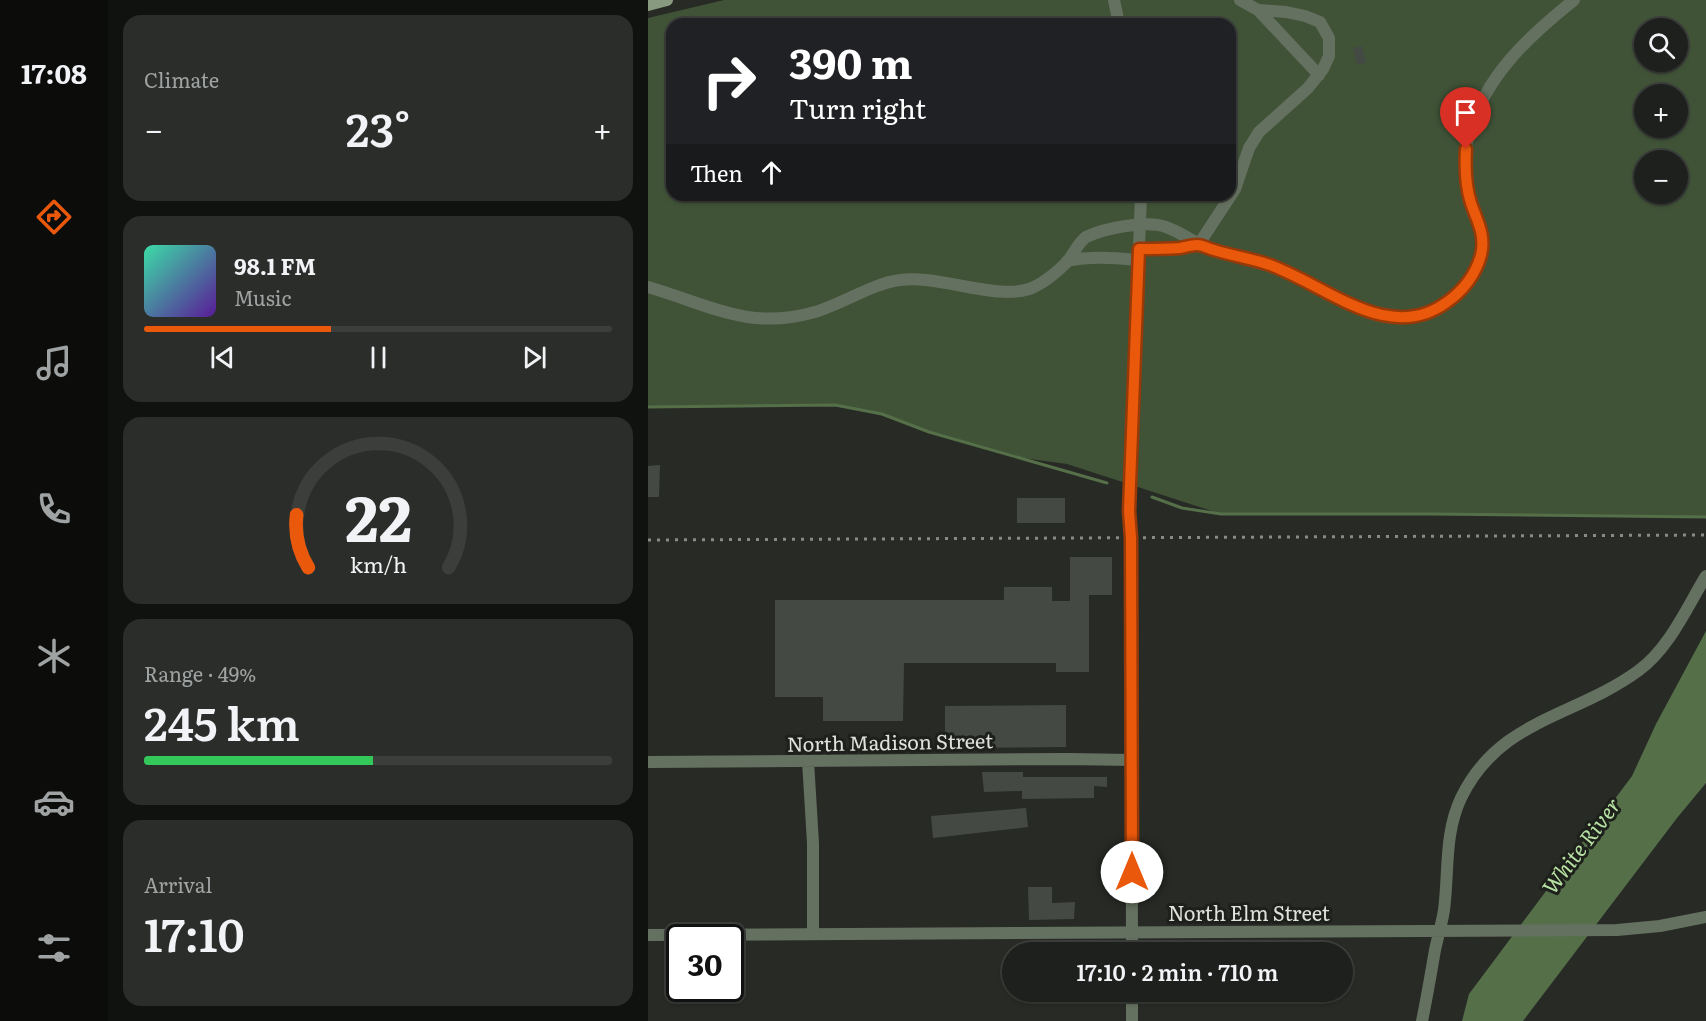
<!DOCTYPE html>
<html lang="en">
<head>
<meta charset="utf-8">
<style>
  body { margin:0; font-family:Literata,serif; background:#2a2d29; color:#f1f3f6; height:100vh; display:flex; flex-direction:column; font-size:22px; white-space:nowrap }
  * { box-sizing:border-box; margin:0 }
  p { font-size:20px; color:#a0a3a3 }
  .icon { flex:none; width:33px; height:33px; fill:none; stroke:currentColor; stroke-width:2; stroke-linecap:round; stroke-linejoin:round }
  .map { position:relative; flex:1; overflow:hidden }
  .panel { display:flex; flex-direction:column; gap:15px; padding:15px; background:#10120f; width:540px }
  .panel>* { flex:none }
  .guide { position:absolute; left:18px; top:18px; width:570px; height:183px; border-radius:18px; box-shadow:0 2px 4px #0004,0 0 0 2px #3b3e3b; background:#202124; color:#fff; overflow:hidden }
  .controls { position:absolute; left:986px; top:18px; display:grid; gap:12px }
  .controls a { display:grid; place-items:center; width:54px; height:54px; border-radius:50%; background:#1d201c; box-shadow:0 2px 4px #0004,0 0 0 2px #3b3e3b; font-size:30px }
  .speed { position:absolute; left:18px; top:924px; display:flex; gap:12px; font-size:30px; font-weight:700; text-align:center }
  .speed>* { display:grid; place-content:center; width:78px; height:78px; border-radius:50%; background:#1d201c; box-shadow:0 2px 4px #0004,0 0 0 2px #3b3e3b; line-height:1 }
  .speed .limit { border:3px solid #111; border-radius:9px; background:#fff; color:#111 }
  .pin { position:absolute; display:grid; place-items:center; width:51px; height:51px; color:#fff; margin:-62px -26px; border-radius:50% 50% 50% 0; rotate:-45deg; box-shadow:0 0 6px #0007 }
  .pin .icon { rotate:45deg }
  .me { position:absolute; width:66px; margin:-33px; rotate:0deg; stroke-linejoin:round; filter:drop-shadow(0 0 4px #0008) }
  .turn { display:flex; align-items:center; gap:21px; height:126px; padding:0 24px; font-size:27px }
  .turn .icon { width:78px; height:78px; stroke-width:2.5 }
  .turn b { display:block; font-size:42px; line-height:51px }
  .then { display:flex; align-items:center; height:57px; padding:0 24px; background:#0003; gap:12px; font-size:22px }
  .big { font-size:45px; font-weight:600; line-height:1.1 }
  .panel .widget { flex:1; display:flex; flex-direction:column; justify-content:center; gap:9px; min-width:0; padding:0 21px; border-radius:18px; background:#2a2d29 }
  .panel .dial { align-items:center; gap:0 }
  .dial svg { height:156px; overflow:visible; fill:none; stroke:#3b3e3b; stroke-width:7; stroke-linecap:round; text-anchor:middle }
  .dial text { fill:#f1f3f6; stroke:none }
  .song { display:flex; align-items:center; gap:18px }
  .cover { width:72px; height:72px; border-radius:9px; background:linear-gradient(135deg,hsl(160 70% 55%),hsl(270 70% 35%)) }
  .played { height:6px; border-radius:3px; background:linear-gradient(90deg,#ea580c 40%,#3b3e3b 40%) }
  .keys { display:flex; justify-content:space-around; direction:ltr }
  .heat { display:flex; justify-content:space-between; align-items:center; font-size:33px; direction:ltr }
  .charge { height:9px; border-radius:4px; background:linear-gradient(90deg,#34c759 49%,#3b3e3b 0) }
  .trip { position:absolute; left:354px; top:942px; width:351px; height:60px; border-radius:30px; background:#1d201c; box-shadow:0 2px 4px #0004,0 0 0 2px #3b3e3b; font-weight:600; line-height:60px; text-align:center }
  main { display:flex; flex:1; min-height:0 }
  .tabs { display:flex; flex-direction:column; width:108px; justify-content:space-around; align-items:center; background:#0c0d0b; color:#a0a3a3 }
  .tabs .icon { width:42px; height:42px }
  .tabs .active { color:#ea580c }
  .tabs b { font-size:27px; color:#f1f3f6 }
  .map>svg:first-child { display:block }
  .green { fill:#405337; fill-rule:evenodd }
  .water { fill:#556f49 }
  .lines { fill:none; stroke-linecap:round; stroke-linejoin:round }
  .stream { stroke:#556f49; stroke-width:3 }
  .building { fill:#454944 }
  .minor { stroke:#657160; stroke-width:12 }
  .secondary { stroke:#889a7f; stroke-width:12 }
  .rail { stroke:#898b87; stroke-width:3; stroke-dasharray:3 6; stroke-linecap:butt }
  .route-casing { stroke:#983908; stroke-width:15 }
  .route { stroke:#ea580c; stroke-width:10 }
  .labels { text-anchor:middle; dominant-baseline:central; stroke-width:6; stroke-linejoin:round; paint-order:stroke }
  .street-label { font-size:20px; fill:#e0e2df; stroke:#1d201b }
  .water-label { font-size:21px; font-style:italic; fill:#b9e3a4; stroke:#1d201b }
</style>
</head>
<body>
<main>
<nav class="tabs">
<b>17:08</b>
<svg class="icon active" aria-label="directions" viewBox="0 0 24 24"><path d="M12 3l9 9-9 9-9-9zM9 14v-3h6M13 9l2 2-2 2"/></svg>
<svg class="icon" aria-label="music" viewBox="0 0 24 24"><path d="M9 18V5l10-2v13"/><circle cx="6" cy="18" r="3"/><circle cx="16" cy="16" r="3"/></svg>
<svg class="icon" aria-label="phone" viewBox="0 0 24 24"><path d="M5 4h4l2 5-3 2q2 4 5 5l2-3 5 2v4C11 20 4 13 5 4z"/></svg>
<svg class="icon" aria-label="climate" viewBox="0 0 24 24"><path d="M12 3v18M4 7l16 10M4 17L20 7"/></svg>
<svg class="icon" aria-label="car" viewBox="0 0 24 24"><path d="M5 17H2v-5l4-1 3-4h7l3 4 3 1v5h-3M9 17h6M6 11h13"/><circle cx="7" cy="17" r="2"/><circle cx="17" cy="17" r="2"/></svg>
<svg class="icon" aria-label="filters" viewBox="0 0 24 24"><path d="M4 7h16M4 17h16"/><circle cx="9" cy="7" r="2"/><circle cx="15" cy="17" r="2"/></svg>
</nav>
<section class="panel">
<div class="widget"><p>Climate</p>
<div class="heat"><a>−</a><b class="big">23°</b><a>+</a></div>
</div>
<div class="widget">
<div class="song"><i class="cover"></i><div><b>98.1 FM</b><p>Music</p></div></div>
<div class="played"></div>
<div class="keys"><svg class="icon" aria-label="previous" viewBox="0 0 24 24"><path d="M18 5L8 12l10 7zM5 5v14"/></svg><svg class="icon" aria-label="pause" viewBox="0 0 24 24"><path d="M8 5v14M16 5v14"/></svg><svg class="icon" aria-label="next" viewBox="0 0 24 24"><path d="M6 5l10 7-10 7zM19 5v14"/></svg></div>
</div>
<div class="widget dial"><svg viewBox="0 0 100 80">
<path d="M14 69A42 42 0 1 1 86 69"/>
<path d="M14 69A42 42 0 0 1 8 42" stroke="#ea580c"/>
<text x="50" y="56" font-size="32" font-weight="700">22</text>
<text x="50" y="72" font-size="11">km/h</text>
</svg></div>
<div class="widget"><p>Range · 49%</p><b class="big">245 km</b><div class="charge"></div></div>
<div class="widget"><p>Arrival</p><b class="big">17:10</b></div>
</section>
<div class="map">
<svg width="1058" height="1021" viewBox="0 0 1058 1021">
  <rect width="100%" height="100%" fill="#272a25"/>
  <path class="green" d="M76,0H1058V517L761,514H573L419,464L375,458L290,435L218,410L187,405L0,407V18ZM24,24H582V195H24ZM996,28H1029V62H996ZM996,94H1029V128H996ZM996,160H1029V194H996Z"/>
  <path class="water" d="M1058,631V783L1029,818L875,1021H814L821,994L984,776L1008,724Z"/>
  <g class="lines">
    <path class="stream" d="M0,407L187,405L234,414L281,432L459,483
      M504,497L534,508L573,514H784L1058,517"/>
  </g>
  <path class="building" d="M714,46L718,63L709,64L705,48Z
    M12,465L11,497H0V466Z
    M369,498H417V523H369Z
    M422,557H464V595H441V672H408V663H256L255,721H175V697H127V600H356V587H404V601H422Z
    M418,705V747L297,748V706Z
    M334,772H375V777H459V787L446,786V798L374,799V791L336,792Z
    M378,808L380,827L285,838L283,816Z
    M380,887H404V903L427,902L426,919L381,920Z"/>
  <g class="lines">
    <path class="minor" d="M466,0L471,24
      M610,10L671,75
      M491,249L533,248L551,244L587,189L601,148L611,132L660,88L675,69L681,56V38L672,22L657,16L638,12L610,10L592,0
      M419,261C443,256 466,258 490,260
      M0,287C62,305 100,331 167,312C194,304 226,283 252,280C291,274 353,303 386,287C397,282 410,271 419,262C426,254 429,244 438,237C457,228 498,220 518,227C535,233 549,245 567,251C595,259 623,264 649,277C674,288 697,305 723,313C757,325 794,314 817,286C828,272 836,254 834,236C833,223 826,213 823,201C816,179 815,156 821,134C837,76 881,36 926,0
      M160,761L165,843V934
      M0,762L419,759L485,760
      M0,935L969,930L1012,926L1058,917
      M484,952L483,538L481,511L493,195
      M484,1021V992
      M774,1021C779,997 783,973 787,950C790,936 794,923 796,910C801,872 796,834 813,798C851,719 927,717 990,671C1021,649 1039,607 1058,576"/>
    <path class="secondary" d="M0,5L19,0"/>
    <path class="rail" d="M0,540L1058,535"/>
  </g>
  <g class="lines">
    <g class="route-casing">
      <path id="route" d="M484,872L483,538L481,511L491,249C504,249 518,249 532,248C537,247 544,245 549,245C555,245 561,249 566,250C584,256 602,258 619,264C676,283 740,346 799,302C815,291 828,274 833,255C838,235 829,221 823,203C817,185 817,167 818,149"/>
    </g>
    <use href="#route" class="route"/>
  </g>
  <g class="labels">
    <g class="street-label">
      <text transform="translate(242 741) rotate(-1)">North Madison Street</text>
      <text x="601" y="912">North Elm Street</text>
    </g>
    <g class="water-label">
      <text transform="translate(932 845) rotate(-53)">White River</text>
    </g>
  </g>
</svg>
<div class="controls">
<a><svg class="icon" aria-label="search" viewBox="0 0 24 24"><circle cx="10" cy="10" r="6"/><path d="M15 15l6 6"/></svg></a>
<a>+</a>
<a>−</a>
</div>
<div class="speed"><div class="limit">30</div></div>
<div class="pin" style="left:818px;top:149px;background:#d93025"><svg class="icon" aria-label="arrive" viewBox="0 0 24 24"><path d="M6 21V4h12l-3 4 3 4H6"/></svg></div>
<svg class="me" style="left:484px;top:872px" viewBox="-20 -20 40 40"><circle r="19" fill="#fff"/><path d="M0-13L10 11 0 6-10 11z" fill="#ea580c"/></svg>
<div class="trip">17:10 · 2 min · 710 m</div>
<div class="guide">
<div class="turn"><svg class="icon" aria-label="right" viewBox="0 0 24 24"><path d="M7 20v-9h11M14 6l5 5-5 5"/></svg><div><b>390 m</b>Turn right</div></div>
<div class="then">Then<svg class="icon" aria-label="ahead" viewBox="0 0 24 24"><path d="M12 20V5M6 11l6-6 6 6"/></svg></div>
</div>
</div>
</main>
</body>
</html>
